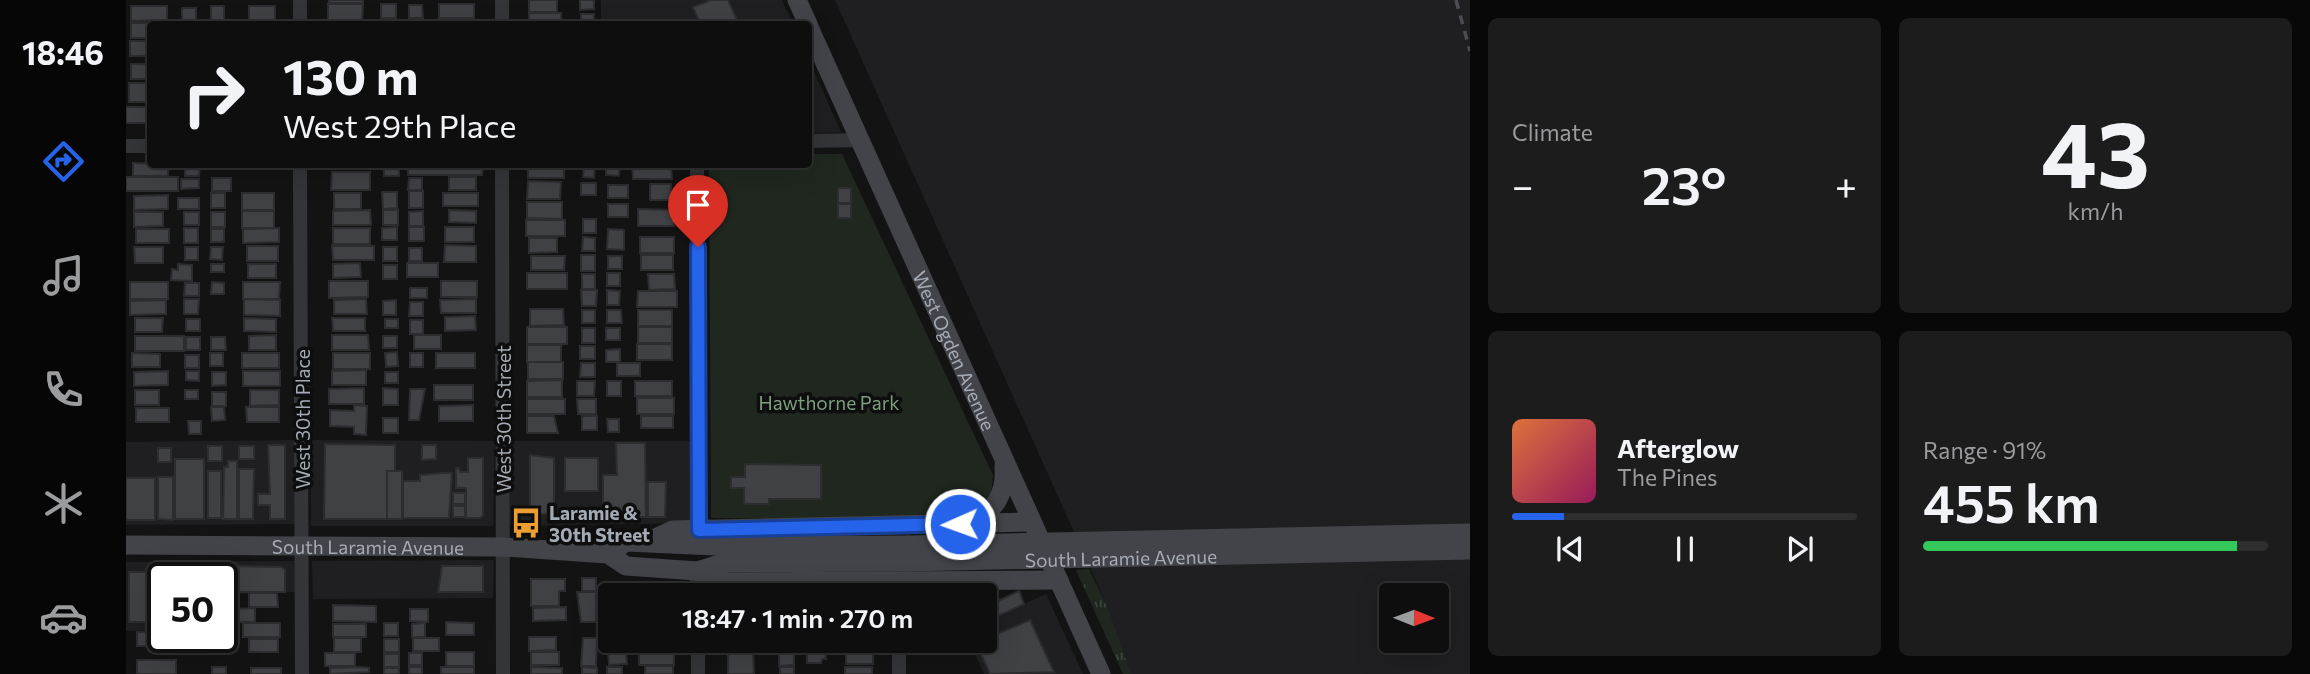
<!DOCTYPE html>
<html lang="en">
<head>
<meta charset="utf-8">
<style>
  body { margin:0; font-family:Commissioner,sans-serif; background:#1c1c1d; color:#f1f3f6; height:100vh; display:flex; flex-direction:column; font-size:26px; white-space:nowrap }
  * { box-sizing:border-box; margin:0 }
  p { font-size:23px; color:#9b9c9e }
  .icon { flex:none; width:38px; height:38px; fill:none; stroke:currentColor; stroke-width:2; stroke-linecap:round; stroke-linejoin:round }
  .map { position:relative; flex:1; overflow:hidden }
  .details { display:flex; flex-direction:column; gap:18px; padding:18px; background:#080808; width:840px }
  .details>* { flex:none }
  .guide { position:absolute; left:21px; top:21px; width:665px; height:147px; border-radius:7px; box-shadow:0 7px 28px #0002,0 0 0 2px #2e2e2f; background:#0e0e0f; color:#f1f3f6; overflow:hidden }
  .needle { width:46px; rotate:91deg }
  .buttons { position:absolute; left:1253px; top:583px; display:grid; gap:14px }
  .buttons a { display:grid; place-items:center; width:70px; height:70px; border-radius:7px; background:#0e0e0f; box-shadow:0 7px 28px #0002,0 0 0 2px #2e2e2f; font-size:35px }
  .speed { position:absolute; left:21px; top:562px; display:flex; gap:14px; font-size:35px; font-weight:700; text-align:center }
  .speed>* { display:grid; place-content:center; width:91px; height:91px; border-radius:50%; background:#0e0e0f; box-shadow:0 7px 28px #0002,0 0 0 2px #2e2e2f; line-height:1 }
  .speed .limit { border:4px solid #111; border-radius:10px; background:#fff; color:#111 }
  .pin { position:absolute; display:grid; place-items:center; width:60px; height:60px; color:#fff; margin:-72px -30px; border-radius:50% 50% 50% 0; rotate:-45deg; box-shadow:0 0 7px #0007 }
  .pin .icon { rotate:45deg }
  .me { position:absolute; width:77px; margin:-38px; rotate:268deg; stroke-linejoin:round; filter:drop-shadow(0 0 5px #0008) }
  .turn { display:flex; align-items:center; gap:24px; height:147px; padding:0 21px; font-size:32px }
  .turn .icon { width:91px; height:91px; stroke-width:2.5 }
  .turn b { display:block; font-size:49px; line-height:60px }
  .big { font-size:52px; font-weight:600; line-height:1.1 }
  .details .tile { flex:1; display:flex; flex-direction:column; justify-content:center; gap:10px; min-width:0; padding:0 24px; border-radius:10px; background:#1c1c1d }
  .details .dial { align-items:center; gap:0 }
  .dial b { font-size:91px; line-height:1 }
  .song { display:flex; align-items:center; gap:21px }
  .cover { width:84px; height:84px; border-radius:10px; background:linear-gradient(135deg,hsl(20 70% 55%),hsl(330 70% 35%)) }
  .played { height:7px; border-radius:4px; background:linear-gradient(90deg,#2563eb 15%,#2e2e2f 15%) }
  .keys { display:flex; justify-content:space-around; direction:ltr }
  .heat { display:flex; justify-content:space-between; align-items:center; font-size:38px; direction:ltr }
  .charge { height:10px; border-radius:5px; background:linear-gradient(90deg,#34c759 91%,#2e2e2f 0) }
  .details .tiles { flex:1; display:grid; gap:18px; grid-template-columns:repeat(2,1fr) }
  .trip { position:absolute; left:472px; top:583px; width:399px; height:70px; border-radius:7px; background:#0e0e0f; box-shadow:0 7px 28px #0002,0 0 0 2px #2e2e2f; font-weight:600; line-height:70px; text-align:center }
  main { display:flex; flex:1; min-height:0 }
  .tabs { display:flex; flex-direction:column; width:126px; justify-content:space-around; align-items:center; background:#060606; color:#9b9c9e }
  .tabs .icon { width:49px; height:49px }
  .tabs .active { color:#2563eb }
  .tabs b { font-size:32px; color:#f1f3f6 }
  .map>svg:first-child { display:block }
  .built { fill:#1f1f21; fill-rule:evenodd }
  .grass { fill:url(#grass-tufts) }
  .park { fill:#1f271f }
  .building { fill:#3f4144; stroke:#2d2d30; stroke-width:2 }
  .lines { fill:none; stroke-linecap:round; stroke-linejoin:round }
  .street { stroke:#343539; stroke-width:14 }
  .secondary { stroke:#424449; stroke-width:19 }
  .rail { stroke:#4b4d52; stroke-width:3.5; stroke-dasharray:9 7; stroke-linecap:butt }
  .secondary-bridge { stroke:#424449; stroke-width:19 }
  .route-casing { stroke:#184099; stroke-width:18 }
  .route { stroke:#2563eb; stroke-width:12 }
  .labels { text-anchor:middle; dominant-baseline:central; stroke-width:7; stroke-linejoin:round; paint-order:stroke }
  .street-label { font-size:19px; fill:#a4abb4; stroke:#0e0e0f }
  .park-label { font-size:19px; fill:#7d9f7c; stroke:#0e0e0f }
  .poi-label { font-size:19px; font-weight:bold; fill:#a4abb4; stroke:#0e0e0f; text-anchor:start }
</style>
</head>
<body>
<main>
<nav class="tabs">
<b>18:46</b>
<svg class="icon active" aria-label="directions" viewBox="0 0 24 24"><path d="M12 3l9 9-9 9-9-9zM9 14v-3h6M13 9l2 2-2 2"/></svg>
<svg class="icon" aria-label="music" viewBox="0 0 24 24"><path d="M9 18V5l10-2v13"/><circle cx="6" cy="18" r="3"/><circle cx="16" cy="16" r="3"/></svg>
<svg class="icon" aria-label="phone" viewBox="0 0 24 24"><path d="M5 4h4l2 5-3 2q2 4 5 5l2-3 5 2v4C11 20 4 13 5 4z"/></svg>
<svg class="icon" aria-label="climate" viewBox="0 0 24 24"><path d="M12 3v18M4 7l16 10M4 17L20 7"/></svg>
<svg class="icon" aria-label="car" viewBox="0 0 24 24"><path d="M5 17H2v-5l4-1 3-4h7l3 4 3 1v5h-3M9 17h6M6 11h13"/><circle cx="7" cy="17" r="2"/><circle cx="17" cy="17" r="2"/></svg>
</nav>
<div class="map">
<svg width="1344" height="674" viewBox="0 0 1344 674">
  <defs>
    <pattern id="grass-tufts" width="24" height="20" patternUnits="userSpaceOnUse" patternTransform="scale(1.75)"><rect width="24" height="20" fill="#1f271f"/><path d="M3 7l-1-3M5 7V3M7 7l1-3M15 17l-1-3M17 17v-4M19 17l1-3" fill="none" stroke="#3d443d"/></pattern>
  </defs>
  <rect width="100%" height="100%" fill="#131314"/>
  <path class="built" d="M475,0H656L667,24H475Z
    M709,0H1344V674H1005L983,610ZM1265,595H1311V640H1265Z
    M682,60H683L715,132L683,133Z
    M170,440V524L0,525V442Z
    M185,440L369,441L367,526H185Z
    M384,441H566L567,523L384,526Z
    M368,560L367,598L187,599L186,561Z
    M170,561L169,592L96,594V578H37V630L0,631V562Z
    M920,594L957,674H858L843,641L859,640V622Z"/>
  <path class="grass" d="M963,569L983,610L1005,674H997L950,570Z"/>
  <path class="park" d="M683,154H716L867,475L865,496L855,513L817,520L585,518L583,165L682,164Z"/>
  <path class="building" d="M203,0H237V3H203Z
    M403,0H431V12H403Z
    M454,0H468V9L454,10Z
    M585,0H602L611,20L600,24H571L573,21L567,7Z
    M202,4H237L236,20H202Z
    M255,4H270V18H255Z
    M313,4H348V18H313Z
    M283,5H296L297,18H283Z
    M5,6H41V20L5,21Z
    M85,6H98V20H85Z
    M123,6H149V20H123Z
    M56,8H70V20H56Z
    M403,13H435V24H403Z
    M455,14H468V24H455Z
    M202,22H233V24H202Z
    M5,23H42V24H24V38H5Z
    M4,41H24V56H4Z
    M5,64H24V79H5Z
    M3,83H24V102H3Z
    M0,107H24V123H0Z
    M7,163L42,164V176H7Z
    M59,164H74L73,176H59Z
    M258,164H273V176H258Z
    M282,164H357L356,175H282Z
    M402,164H438V178H402Z
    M458,164H469L468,178L457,177Z
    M480,164H494L493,176L480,175Z
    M506,164H545L546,179H507Z
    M206,172H244V190H205Z
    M0,177H52V191H0Z
    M323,177H350V190H323Z
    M86,178H105V191H86Z
    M283,178H296V190H282Z
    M55,179H73V188L55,189Z
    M402,181L435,182L434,199H401Z
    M455,183H470V195H455Z
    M524,184H545L546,200H524Z
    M482,185H502V198H482Z
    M712,188H725V203H712Z
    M283,191H297V208H283Z
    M256,192H271V208L257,209Z
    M85,193H99V208H85Z
    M116,193H148V210H116Z
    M208,193H235V209H208Z
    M317,193H352V206H317Z
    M42,195V209L8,210V196Z
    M52,198H73V209H52Z
    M401,202H436V219L401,218Z
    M482,204H502V217H482Z
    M712,204H725V218H712Z
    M512,209L548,210V226H512Z
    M244,210L245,225H207V211Z
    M257,210H272V225H257Z
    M323,210L350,211V223L323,222Z
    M116,211H148V228H116Z
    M297,211V226H283V212Z
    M8,212H37V226L8,227Z
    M58,212H73V225H58Z
    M85,212H99V227H85Z
    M457,219H470V233H457Z
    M400,220H439V236H400Z
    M271,227V240H256V228Z
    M283,227H298V241H283Z
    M319,227H348V242H319Z
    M58,228H72V243H58Z
    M153,228V242L117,243V229Z
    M207,228H244V244H207Z
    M10,229H43V243H10Z
    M85,229H98V242H85Z
    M482,229L498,230V250L481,249Z
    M457,237L469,238V251H456Z
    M514,237H548V253H514Z
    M403,238H431V252L403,253Z
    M319,245L350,246V262H318Z
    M121,246H152V261H121Z
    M206,246H248V260H207Z
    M8,247H37V263H9Z
    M59,247H72V260H59Z
    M85,247H97L96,260L84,259Z
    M257,247H271V261H257Z
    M283,248H296V261H283Z
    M455,255H469V271H455Z
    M515,255H547V270H515Z
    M405,256H439L438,270H405Z
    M482,256H496V269H482Z
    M234,263L235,277L207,278V264Z
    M281,263H312V277H281Z
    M52,264L66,265V281L45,280L46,269L52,270Z
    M85,264H98V272H85Z
    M122,264H150V278H122Z
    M257,265H271V279H257Z
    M401,273H441V289H401Z
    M481,273H494V286H481Z
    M456,274H469V289H456Z
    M522,274H548L549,289L523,290Z
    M203,281H242V297L203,298Z
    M315,281H351V297H315Z
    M4,282H42V299H4Z
    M86,282L98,283V294H85Z
    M117,282H154L153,299H117Z
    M59,283H73V296H58Z
    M284,288H301V298H284Z
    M455,290H471L470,306H456Z
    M481,290L494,291L493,305H481Z
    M512,291H551V307H511Z
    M58,299H73L72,314H58Z
    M118,299L154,300V316L118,315Z
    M240,299L241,314H208V300Z
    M350,299V313H315L314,300Z
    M40,300V314L4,315V301Z
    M270,300V315H257V301Z
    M284,302H297V316H283Z
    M404,309H437L438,325L404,326Z
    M456,310H469V323H456Z
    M481,310H495L496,323H481Z
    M512,310H546V326H512Z
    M349,316L350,330L319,331V317Z
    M9,318H37L36,332H9Z
    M118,318L150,319V332L118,331Z
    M206,318H239V331H207Z
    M60,319H74V331H60Z
    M259,319H272V328H259Z
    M284,320H297V334H284Z
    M401,327H441V344H401Z
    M512,327H546V343H512Z
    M456,328H469V343H456Z
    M480,328H494V340H480Z
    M150,335V350H123V336Z
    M206,335H242L243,350H206Z
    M288,335H315V349H288Z
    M9,336H58V351H9Z
    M257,336H271V348H257Z
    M60,337H74V350H60Z
    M85,337H99L100,350H85Z
    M511,344H546V360H511Z
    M401,345H435V362H401Z
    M454,346H469V359H454Z
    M494,349V362H480V350Z
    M271,352L272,366L260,367L259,353Z
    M6,353L34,354V367H6Z
    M84,353H97V366H84Z
    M116,353H153V368H116Z
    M207,353H244V369H207Z
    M284,353H297V367H284Z
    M310,353H349V368H310Z
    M59,355H73V368H59Z
    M402,362H437V379H402Z
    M455,363H469V377H454Z
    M491,363H514V376H491Z
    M240,370V385H206V371Z
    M42,371V385L8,386V372Z
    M60,371H73V381L60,380Z
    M117,371H154V386H117Z
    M86,372H100V385L86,386Z
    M259,372H272V383H259Z
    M436,380V397H401V381Z
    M451,381H469L468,396H451Z
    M481,381H495V396H481Z
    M509,381H546V396H509Z
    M308,385H347V400H308Z
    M238,388V404H203V389Z
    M257,388L272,389V405H257Z
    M284,389H299L293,420H283Z
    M9,390H33V405H9Z
    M59,390H72V399H59Z
    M124,390H153V405L124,406Z
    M86,392H100V406H86Z
    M511,398H548V414H511Z
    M401,399H439V414H401Z
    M451,399H470V414H452Z
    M228,405L241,406L240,435L228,434V427L204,426V410L228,411Z
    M347,405V421H313V406Z
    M85,407H98L99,420L86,421Z
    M120,407H153V422H121Z
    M10,408H43V422H10Z
    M401,416H428L432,433H401Z
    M456,416H471V430H456Z
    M515,416H547V428H515Z
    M257,418H272V433H257Z
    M481,419H493V432H482Z
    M62,421H75V434H63Z
    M490,443H519L520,517H477V475H491Z
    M199,444L269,445V471H261V519H198Z
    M142,445H159V519H144V505H132V494H144Z
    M296,445H310V459L296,460Z
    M82,446H96V461H82Z
    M113,446H128V459H113Z
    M32,448H45V462H32Z
    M404,455L428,458V513L404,515Z
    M342,458H357V515L354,518H340V488H330V468H333L334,472H342Z
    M439,458H472V491H439Z
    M49,459H78V519H49Z
    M102,461H111V519H97L98,467H102Z
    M619,464L695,465V499H643V504H618V488H605V477H619Z
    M113,469H128L127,519H113Z
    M82,471H95V518H82Z
    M261,471H276V519H261Z
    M316,473H326L323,518H277V481H294V475Z
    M32,477H47V520L32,519Z
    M0,478H29V520H0Z
    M522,482H540L539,517H522Z
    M327,493H339V504H327Z
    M327,506H339V517H327Z
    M111,566L156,567L159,570V592H111Z
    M316,566H357V592H312Z
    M3,572H25V593H37V606H25L24,622H3Z
    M456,578H470V591H456Z
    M405,579H439V591H433V606H405Z
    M708,590H752V595H708Z
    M601,591H631V595H601Z
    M893,591L898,604L872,616L866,604Z
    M451,592H470V622H455Z
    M123,593H151L152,607H123Z
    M207,605L250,606V622L207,621Z
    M440,607V620L407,621V608Z
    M129,608V622H105V609Z
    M284,609H302V622L284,621Z
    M904,620L928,672L864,674L850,643Z
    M320,622L348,623V635H320Z
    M117,623H154V637H117Z
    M258,623H272V636H258Z
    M299,623V637H286V624Z
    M207,624H240V637H207Z
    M11,632H37V637H50V646H11Z
    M403,637H430V650L403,651Z
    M481,637L500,640V650H481Z
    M102,638V653H85V639Z
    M208,638H235V652H208Z
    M287,638H313V651H287Z
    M457,638H471L470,666H455Z
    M123,639H152V652H123Z
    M258,639H273V652H258Z
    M517,640H547V650H517Z
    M639,640H668V650H639Z
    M681,640H697L700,659H696L695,663H681Z
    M707,640H746V649L707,650Z
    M513,651H548V665H513Z
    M602,651H627L628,674H602Z
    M668,651V665L653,666V652Z
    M320,652H348V666H320Z
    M405,652H433V665H405Z
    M482,652H500L501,664L483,665Z
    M720,652H747V664H720Z
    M199,653H229V666H199Z
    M283,653H296V665H283Z
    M258,654H273V667H258Z
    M11,660H50V674H11Z
    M519,666H547V674H519Z
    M86,667H100V674H86Z
    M283,667H296V674H283Z
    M315,667H348V674H315Z
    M405,667L436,668V674H405Z
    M456,667L471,668V674H456Z
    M481,667H496V674H481Z
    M654,667H668V674H654Z
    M719,667H746V674H719Z
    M125,668H155V674H125Z
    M204,668L235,667L243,668V672L204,674Z
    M258,668H273V674H258Z"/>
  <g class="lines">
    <path class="street" d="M174,24V0
      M376,24V0
      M682,141L734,140
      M0,146H24
      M174,164L176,674
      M376,164L377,674
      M571,164L573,530
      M571,571V595
      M773,581V595
      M572,640V674
      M773,640V674"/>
    <g class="secondary">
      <path d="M671,0L682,24"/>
      <path id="s1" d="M682,25L975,674"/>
      <path d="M843,522C869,514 880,492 878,467"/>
      <path d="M521,542L547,530L905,522"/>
      <path id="s2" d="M0,545L377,547L482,554L500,566L571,571L597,563L780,562"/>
      <path d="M482,554L500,542L590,546L782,545"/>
      <path d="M571,571L600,582L933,580"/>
    </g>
    <path class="rail" d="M1330,0L1344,51"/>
    <g class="secondary-bridge">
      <path d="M782,545L1344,533"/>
      <path id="s3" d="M780,562L1344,550"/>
    </g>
  </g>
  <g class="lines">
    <g class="route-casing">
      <path id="route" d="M572,247L573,530L834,524"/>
    </g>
    <use href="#route" class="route"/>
  </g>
  <defs>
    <g id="bus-bare" transform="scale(2.415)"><path d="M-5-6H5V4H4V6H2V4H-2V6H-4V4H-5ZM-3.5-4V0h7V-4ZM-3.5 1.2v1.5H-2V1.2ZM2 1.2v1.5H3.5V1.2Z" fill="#ec9e32" stroke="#0e0e0f" stroke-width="2.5" paint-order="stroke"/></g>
  </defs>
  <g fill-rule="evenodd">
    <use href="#bus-bare" x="400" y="523"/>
  </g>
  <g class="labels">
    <g class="street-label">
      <text stroke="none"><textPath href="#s1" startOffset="357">West Ogden Avenue</textPath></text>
      <text transform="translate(176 419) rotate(-90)">West 30th Place</text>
      <text transform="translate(377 419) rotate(-90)">West 30th Street</text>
      <text stroke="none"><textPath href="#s2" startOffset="242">South Laramie Avenue</textPath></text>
      <text stroke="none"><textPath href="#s3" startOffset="215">South Laramie Avenue</textPath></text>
    </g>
    <g class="park-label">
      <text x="703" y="402">Hawthorne Park</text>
    </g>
    <g class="poi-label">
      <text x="423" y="512">Laramie &amp;<tspan x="423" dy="22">30th Street</tspan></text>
    </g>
  </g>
</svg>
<div class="buttons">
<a><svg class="needle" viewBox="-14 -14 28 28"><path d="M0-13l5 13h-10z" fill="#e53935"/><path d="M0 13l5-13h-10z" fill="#9b9c9e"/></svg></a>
</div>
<div class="speed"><div class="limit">50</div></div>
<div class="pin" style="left:572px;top:247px;background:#d93025"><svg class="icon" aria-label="arrive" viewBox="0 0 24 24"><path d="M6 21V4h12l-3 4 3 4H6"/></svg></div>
<svg class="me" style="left:834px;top:524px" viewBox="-20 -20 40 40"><circle r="17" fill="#2563eb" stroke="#fff" stroke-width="3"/><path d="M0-11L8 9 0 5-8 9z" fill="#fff"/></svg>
<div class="trip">18:47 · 1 min · 270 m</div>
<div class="guide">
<div class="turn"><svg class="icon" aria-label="right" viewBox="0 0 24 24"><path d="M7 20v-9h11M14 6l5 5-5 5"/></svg><div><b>130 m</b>West 29th Place</div></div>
</div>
</div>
<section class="details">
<div class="tiles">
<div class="tile"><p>Climate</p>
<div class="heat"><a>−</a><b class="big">23°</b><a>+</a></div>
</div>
<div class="tile dial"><b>43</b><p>km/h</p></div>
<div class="tile">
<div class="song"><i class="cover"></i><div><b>Afterglow</b><p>The Pines</p></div></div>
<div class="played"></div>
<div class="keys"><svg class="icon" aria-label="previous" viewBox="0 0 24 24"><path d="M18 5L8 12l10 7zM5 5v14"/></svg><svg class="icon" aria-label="pause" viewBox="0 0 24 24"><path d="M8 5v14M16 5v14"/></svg><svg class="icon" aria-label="next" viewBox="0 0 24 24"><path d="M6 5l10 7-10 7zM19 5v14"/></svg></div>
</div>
<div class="tile"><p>Range · 91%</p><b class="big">455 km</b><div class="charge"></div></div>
</div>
</section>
</main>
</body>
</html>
